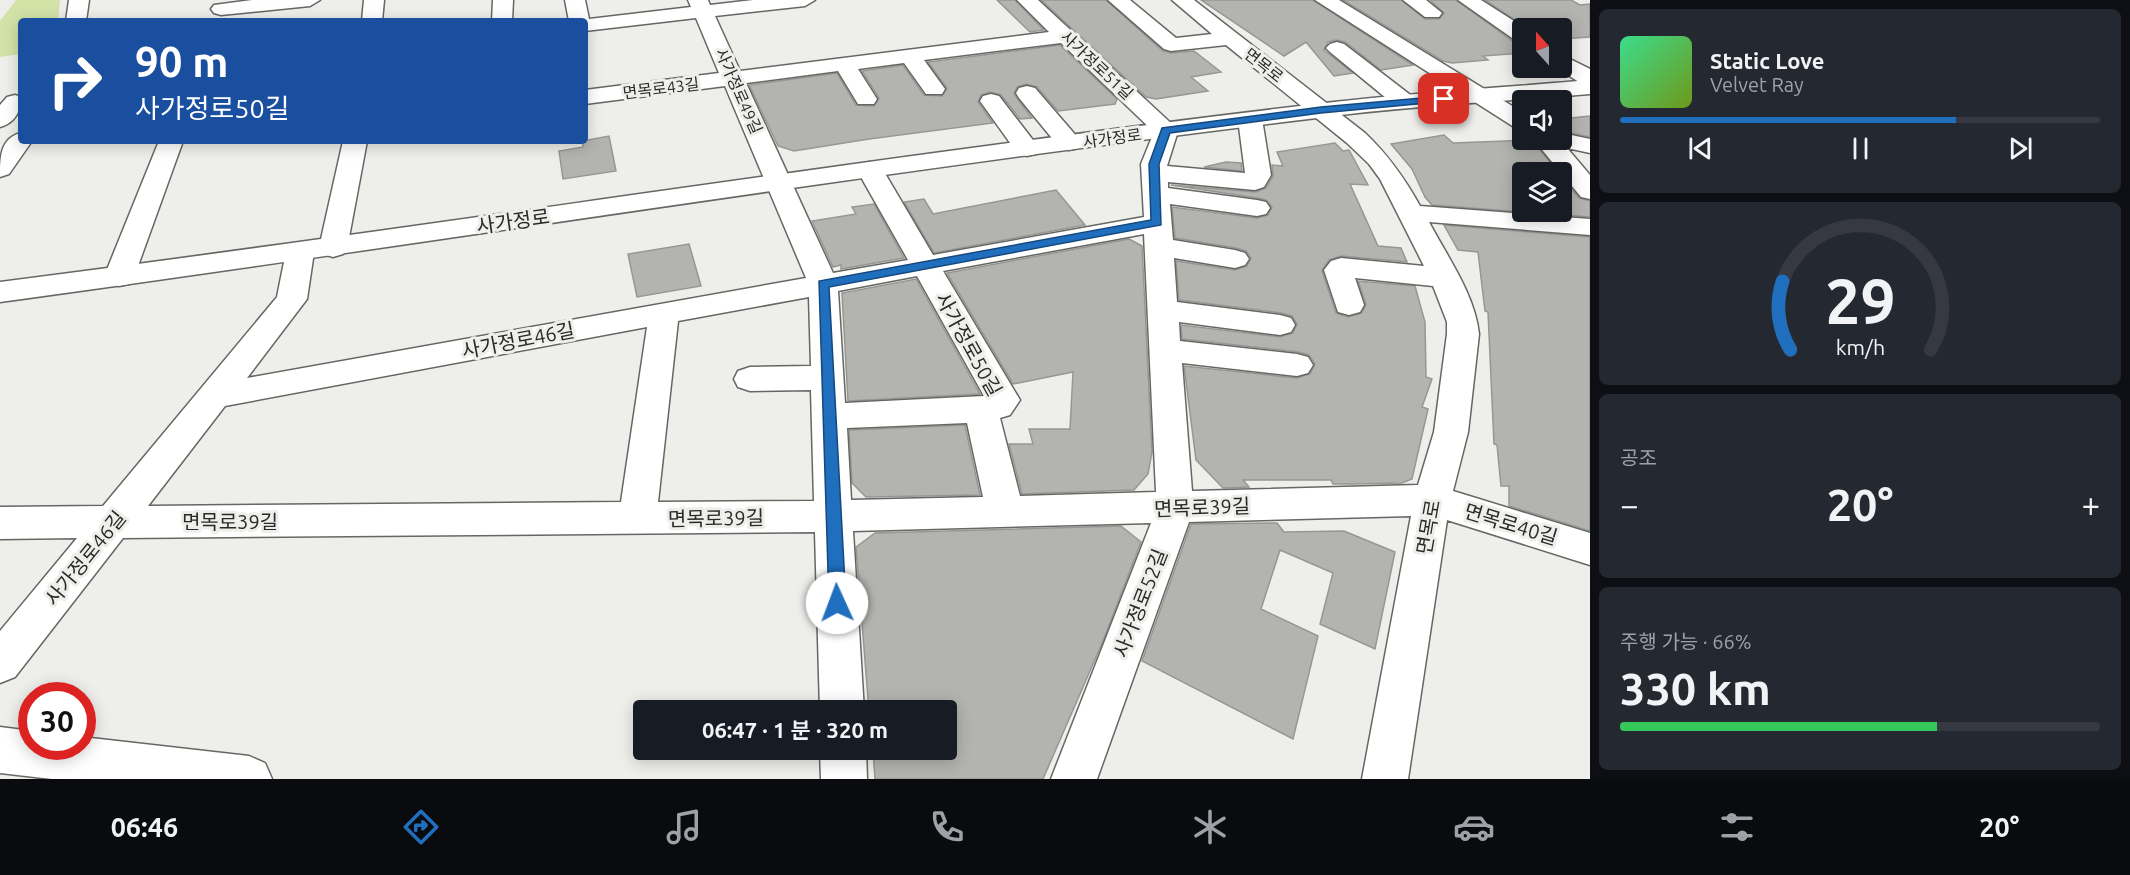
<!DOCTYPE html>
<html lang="ko">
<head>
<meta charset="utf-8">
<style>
  body { margin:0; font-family:Ubuntu,"Noto Sans KR",sans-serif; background:#242831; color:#f1f3f6; height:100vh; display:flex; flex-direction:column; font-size:22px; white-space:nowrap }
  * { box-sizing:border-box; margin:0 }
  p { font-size:20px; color:#9ea1a6 }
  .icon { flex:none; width:33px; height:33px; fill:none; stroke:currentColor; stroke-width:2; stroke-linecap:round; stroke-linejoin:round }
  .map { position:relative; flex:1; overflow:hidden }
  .details { display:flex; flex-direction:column; gap:9px; padding:9px; background:#0d0f14; width:540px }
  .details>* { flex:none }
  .banner { position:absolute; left:18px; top:18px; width:570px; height:126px; border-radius:6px; box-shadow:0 3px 15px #0003; background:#1a4fa0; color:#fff; overflow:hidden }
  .needle { width:39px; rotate:339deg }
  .buttons { position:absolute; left:1512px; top:18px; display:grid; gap:12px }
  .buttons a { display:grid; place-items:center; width:60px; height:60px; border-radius:6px; background:#171b24; box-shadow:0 3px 15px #0003; font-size:30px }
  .speed { position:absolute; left:18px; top:682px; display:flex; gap:12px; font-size:30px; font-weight:700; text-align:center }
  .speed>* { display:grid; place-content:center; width:78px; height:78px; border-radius:50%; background:#171b24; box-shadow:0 3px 15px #0003; line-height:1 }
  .speed .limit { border:9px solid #d22; background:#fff; color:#111 }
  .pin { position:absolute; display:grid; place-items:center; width:51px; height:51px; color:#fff; margin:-26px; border-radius:12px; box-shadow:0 3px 9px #0006 }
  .me { position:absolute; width:66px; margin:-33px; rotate:358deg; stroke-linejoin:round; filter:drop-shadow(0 0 4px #0008) }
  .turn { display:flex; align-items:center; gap:21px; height:126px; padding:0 18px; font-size:27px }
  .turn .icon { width:78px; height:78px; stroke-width:2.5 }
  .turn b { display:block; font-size:42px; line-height:51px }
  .big { font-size:45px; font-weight:600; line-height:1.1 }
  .details .tile { flex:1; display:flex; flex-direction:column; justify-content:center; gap:9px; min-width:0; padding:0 21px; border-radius:9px; background:#242831 }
  .details .dial { align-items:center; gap:0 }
  .dial svg { height:156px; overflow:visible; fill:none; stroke:#363941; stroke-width:7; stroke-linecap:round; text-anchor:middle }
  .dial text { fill:#f1f3f6; stroke:none }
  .song { display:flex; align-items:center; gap:18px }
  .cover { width:72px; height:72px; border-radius:9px; background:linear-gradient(135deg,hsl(150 70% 55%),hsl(80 70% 35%)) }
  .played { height:6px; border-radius:3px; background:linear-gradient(90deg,#206fbe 70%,#363941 70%) }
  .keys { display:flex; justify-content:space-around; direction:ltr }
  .heat { display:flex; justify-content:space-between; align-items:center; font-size:33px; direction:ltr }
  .charge { height:9px; border-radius:4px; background:linear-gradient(90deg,#34c759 66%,#363941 0) }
  .trip { position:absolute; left:633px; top:700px; width:324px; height:60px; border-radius:6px; background:#171b24; box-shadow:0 3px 15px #0003; font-weight:600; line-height:60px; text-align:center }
  .tabs { display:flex; height:96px; justify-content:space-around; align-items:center; background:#090b0e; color:#9ea1a6 }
  .tabs .icon { width:42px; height:42px }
  .tabs .current { color:#206fbe }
  .tabs b { font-size:27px; color:#f1f3f6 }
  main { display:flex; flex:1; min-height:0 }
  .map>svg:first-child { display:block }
  .green { fill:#d3e3a8 }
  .building { fill:#b3b4b0; stroke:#969793; stroke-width:1.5 }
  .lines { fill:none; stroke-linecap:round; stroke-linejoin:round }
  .minor-casing { stroke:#666764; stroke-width:3 }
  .major-casing { stroke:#666764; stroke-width:3 }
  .minor { fill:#fff; fill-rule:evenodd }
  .major { fill:#fff; fill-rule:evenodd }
  .route { fill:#206fbe; stroke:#15487c; stroke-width:1.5 }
  .labels { text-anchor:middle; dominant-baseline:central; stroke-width:6; stroke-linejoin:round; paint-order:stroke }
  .far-street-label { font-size:16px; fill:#292927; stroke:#eeefeb }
  .street-label { font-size:20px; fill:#292927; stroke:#eeefeb }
</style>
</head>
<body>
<main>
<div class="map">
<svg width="1590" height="779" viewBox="0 0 1590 779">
  <rect width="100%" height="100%" fill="#eeefeb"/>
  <path class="green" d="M16,0H60L58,21H21V54L0,57V21Z"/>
  <path class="building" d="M997,0H1015L1044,30L1030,32Z
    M1041,0H1106L1163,51L1171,53L1194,51L1221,72L1191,77L1208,91L1156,99L1146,97Z
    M1201,0H1313L1413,65L1381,70L1345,42L1336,40L1328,42L1324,50L1353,73L1334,76L1306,42L1284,56Z
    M1343,0H1401L1425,19H1439L1444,13L1430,0H1456L1514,42L1522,44V53L1483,56L1488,60L1452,63L1443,61Z
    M1485,0H1571L1580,5L1590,4V37L1562,39V28H1527Z
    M1060,45L1117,99L1115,104L1058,111L1037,87L1026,84L1017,87L1014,94L1032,118L1020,119L1001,95L990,92L981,95L978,102L993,123L869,139L794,151L778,146L749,85L837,73L856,105L874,106L879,98L862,71L903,65L924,95L942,96L947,88L928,62Z
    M1590,116V137L1562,131V119Z
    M1444,135L1453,143L1532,140L1558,172H1522V212H1562V177L1579,198L1590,201V217L1432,205L1425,197L1412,169L1391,144Z
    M609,136L616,171L563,179L559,151L583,147L582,141Z
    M1335,143L1343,151L1349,150L1368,185L1350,184L1378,246L1401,248L1407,262L1341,256L1329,260L1322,271L1336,313L1348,317L1362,313L1366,304L1358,281L1415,286L1425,322L1426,377L1432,379L1422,407L1428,409L1412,479L1402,483L1352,484H1333L1331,480H1243L1249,487L1223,488L1196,460L1184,366L1297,378L1310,374L1315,364L1309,355L1298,352L1182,339L1181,325L1280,337L1293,333L1297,324L1292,316L1281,313L1179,300L1176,261L1235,270L1247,266L1251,258L1246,251L1236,248L1175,238L1172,207L1257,218L1268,215L1272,207L1266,200L1257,198L1171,185L1256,192L1266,188L1273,176L1272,165L1283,166L1277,152Z
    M1226,162L1241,163L1242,171L1204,167Z
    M1056,190L1085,225L934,253L904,202L924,199L933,214Z
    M874,204L904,258L841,269V265L833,267L812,221L856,214L852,207Z
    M1444,225L1590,237V531L1509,506V486H1501L1497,445L1494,444L1488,312L1485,311L1478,252L1458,250Z
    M1129,239L1142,246L1152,452L1148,474L1134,490L1022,494L1009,444H1033L1029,429H1070L1073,372L1013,384L947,273Z
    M689,244L701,286L637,297L628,254Z
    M916,279L980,394L848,401L842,293Z
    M965,425L980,495L866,497L852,483L849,430Z
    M1277,523L1284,532L1344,531L1395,552L1375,649L1320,624L1333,573L1280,550L1261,609L1318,636L1293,739L1142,661L1191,524Z
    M1121,526L1141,542L1103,641L1043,779H875L873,750H946V711H869L856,547L875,533Z"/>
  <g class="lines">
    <g class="minor-casing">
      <path id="minor" d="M69,0H89L86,21H66Z
        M252,0H320L310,6L221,15L214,13L211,9L214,5Z
        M364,0H384L382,21H362Z
        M493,0H513L512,21H492Z
        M565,0H585L589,19L691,7L688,0H708L710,5L753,0H815L805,6L715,16L740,71L1049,32L1017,0H1038L1174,126L1178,131L1167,166L1245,173L1238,119L1242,114H1258L1262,119L1271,175L1264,187L1255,190L1168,182V188L1257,200L1266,202L1270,208L1266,214L1257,216L1170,204L1173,240L1235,250L1245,253L1249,259L1245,265L1235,268L1174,258L1177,302L1280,315L1291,318L1295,325L1291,332L1280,335L1179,322L1180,341L1297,354L1308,357L1313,365L1308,373L1297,376L1182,363L1192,491L1418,485L1434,432L1447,334V322L1433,286L1355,278L1364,305L1360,312L1349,315L1338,312L1324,270L1331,261L1341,258L1424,266L1380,179L1369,164L1347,143L1226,45L1171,51L1164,49L1108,0H1130L1176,38L1212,34L1172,0H1194L1365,133C1388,155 1404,177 1420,206L1590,219V235L1429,222C1447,256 1475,295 1479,334L1468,432L1453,491L1590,533V565L1447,520L1408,779H1362L1411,516L1189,522L1097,779H1051L1151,523L853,531L864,711H820L815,532L123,538L15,677L0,683V631L77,538L0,539V507L103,506L277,297L286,252L290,246L300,243L310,246L314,252L307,299L247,378L806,278L725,86L585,104V90L719,73L696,18L585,31V21H569ZM1061,43L1154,132L1141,164L1144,217L933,255L883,170L879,165L870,162L861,165L857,170L908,260L833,273L746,83L838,71L858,104H874L877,99L858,69L904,63L926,94H942L945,89L924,60ZM1144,234L1156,492L1020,496L1000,418L1010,415L1020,400L943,271ZM917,276L984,396L845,403L838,291ZM809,297L811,366L750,367L738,371L734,379L738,387L750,391L811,390L814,501L658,502L678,321ZM647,327L621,502L148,506L225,406ZM967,423L983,497L851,500L847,428Z
        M1315,0H1339L1522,112V129L1514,127Z
        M1403,0H1426L1442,13L1439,17H1425Z
        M1458,0H1481L1525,28L1522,42L1515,40Z
        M1337,42L1344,44L1413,97L1416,102L1413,107H1397L1330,52L1326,48L1330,44Z
        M1562,55L1590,69V86L1582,84L1557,68H1562Z
        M1027,86L1035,88L1078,138L1081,143L1078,148L1069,150L1060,148L1019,98L1016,93L1019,88Z
        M991,94L999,96L1036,144L1039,149L1036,154L1027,156L1018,154L980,101L983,96Z
        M15,95L21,97C21,111 15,123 0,127V105L7,97Z
        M21,133V141H32L9,174L0,177C0,158 0,138 21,133Z
        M1562,133L1590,139V153L1567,148L1590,175V199L1581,197L1534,140H1562Z
        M159,141H183L134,277L129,284L119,286L109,284L104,277Z
        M343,141H367L347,248L343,254L333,257L323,254L319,248Z
        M0,727L32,731V747H82V737L249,756L265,763L272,779H52L0,773Z
        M820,750H866L867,779H821Z"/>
    </g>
    <g class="major-casing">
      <path id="major" d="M1590,80V94C1499,102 1407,106 1317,118C877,171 439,242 0,302V282C439,226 877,156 1317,104C1408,93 1499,88 1590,80Z"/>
    </g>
    <use href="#minor" class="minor"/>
    <use href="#major" class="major"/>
  </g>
  <path class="route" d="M1444,96L1448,97V101L1321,113L1170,133L1159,164L1161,225L829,287L846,603L843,608L837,610L832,608L829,603L819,281L1151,220L1149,164L1162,128L1321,107Z"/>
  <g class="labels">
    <g class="far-street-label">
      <text transform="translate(1097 65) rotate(43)">사가정로51길</text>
      <text transform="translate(1264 65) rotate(38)">면목로</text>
      <text transform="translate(661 88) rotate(-7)">면목로43길</text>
      <text transform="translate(739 91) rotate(66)">사가정로49길</text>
      <text transform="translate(1112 138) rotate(-8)">사가정로</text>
    </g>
    <g class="street-label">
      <text transform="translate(513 221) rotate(-8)">사가정로</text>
      <text transform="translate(518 340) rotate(-11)">사가정로46길</text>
      <text transform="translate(969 344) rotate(61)">사가정로50길</text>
      <text transform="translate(1202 507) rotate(-2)">면목로39길</text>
      <text transform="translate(716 518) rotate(-1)">면목로39길</text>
      <text x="230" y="521">면목로39길</text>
      <text transform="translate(1511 524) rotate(17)">면목로40길</text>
      <text transform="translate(1428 527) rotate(-80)">면목로</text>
      <text transform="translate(85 558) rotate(-51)">사가정로46길</text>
      <text transform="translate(1140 603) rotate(-69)">사가정로52길</text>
    </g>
  </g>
</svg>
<div class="buttons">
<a><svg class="needle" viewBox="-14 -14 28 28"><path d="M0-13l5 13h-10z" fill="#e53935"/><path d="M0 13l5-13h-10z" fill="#9ea1a6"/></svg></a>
<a><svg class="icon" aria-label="sound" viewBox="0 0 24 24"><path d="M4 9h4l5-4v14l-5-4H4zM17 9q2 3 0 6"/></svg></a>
<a><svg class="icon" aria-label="layers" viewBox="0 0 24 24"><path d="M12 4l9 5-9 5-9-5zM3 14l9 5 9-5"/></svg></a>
</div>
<div class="speed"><div class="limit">30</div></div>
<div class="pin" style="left:1444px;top:99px;background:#d93025"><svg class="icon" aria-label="arrive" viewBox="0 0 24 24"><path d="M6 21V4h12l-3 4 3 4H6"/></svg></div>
<svg class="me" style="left:837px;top:603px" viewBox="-20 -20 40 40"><circle r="19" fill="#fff"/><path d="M0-13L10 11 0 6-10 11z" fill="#206fbe"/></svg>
<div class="trip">06:47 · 1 분 · 320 m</div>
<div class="banner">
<div class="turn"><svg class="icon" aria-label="right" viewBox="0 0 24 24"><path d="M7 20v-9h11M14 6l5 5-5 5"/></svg><div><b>90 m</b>사가정로50길</div></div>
</div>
</div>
<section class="details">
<div class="tile">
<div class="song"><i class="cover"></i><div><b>Static Love</b><p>Velvet Ray</p></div></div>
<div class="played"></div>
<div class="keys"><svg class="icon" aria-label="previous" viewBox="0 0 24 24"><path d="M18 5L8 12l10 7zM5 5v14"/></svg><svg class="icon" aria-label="pause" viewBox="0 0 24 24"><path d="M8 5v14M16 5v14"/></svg><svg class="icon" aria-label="next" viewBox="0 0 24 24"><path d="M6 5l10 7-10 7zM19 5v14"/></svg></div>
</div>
<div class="tile dial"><svg viewBox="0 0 100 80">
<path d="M14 69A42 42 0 1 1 86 69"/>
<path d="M14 69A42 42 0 0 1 10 34" stroke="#206fbe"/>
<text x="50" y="56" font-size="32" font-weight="700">29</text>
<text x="50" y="72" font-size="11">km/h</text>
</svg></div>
<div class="tile"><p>공조</p>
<div class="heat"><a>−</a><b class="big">20°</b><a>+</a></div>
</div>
<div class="tile"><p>주행 가능 · 66%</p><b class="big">330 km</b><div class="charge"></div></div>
</section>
</main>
<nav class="tabs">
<b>06:46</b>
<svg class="icon current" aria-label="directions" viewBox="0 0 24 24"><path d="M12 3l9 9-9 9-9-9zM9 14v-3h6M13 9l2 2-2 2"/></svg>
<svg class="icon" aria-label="music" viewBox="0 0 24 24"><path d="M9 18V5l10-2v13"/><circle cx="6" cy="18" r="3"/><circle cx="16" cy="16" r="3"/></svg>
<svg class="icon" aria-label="phone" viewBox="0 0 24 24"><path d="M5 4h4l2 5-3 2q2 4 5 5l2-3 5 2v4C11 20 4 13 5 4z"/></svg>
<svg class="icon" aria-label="climate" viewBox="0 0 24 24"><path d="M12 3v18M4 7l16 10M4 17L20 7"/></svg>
<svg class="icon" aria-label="car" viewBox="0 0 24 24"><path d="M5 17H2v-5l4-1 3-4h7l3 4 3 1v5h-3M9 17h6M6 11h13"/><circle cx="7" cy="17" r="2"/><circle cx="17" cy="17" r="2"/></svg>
<svg class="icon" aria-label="filters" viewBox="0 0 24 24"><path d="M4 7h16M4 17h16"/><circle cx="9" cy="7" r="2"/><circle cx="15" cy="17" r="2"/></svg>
<b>20°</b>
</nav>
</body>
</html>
